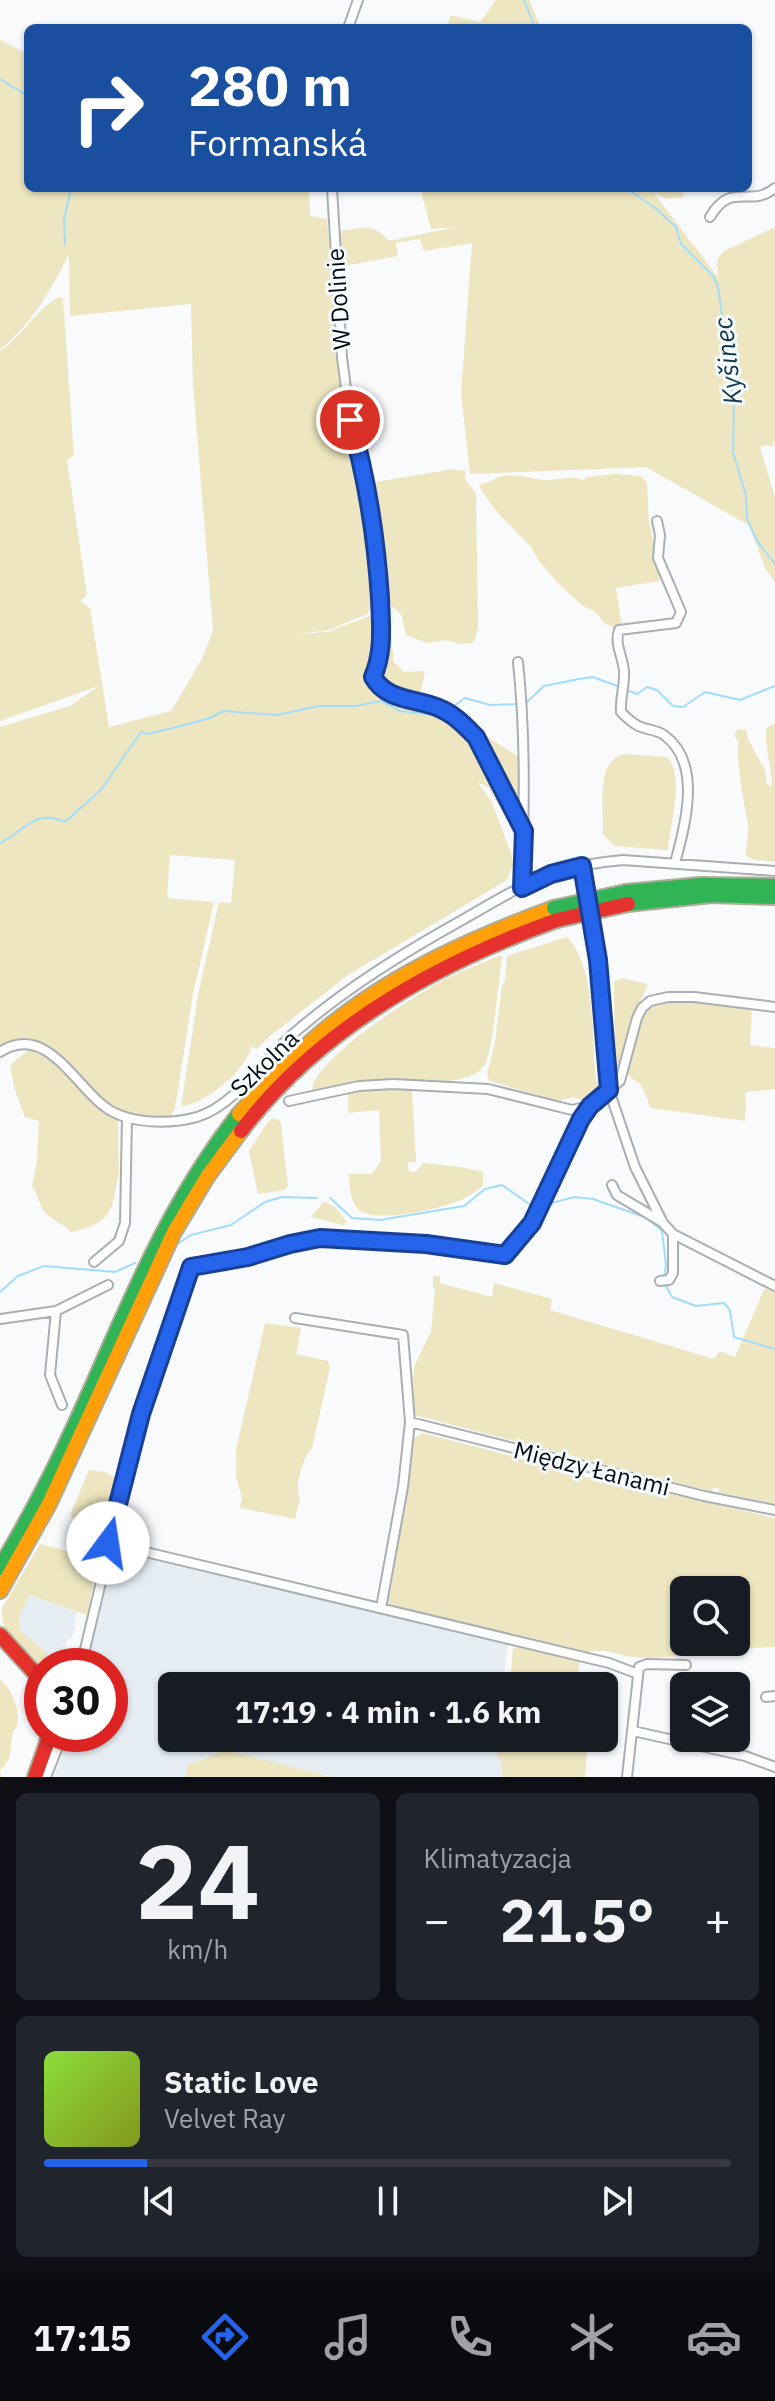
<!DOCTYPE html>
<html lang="pl">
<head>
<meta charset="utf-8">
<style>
  body { margin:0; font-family:"IBM Plex Sans",sans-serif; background:#20242c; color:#f1f3f6; height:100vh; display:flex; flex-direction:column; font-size:30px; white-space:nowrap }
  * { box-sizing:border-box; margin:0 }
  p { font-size:26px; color:#9ea1a6 }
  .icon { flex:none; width:44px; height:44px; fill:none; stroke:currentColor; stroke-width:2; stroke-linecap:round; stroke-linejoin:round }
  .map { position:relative; height:1777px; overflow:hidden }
  .panel { display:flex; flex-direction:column; gap:16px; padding:16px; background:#0d0f14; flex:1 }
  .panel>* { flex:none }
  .top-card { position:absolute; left:24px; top:24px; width:728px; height:168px; border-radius:12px; box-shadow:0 2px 6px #0004; background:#1a4fa0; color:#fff; overflow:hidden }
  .tools { position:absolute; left:670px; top:1576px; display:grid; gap:16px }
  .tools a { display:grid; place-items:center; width:80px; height:80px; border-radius:12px; background:#171b24; box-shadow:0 2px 6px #0004; font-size:40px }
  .speed { position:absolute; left:24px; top:1648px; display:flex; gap:16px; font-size:40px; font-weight:700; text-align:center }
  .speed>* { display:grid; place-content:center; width:104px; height:104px; border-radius:50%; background:#171b24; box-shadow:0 2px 6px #0004; line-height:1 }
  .speed .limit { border:12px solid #d22; background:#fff; color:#111 }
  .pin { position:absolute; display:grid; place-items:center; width:68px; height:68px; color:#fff; margin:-34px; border:4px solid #fff; border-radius:50%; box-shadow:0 2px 8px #0007 }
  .me { position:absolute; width:88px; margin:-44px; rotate:14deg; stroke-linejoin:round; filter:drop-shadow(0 0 6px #0008) }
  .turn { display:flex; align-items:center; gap:28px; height:168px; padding:0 32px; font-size:36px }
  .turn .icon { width:104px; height:104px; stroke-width:2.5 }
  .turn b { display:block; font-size:56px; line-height:68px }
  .big { font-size:60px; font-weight:700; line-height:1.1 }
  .panel .tile { flex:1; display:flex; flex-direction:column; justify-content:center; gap:12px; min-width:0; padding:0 28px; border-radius:12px; background:#20242c }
  .panel .dial { align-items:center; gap:0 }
  .dial b { font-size:104px; line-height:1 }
  .song { display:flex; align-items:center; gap:24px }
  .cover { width:96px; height:96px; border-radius:12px; background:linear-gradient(135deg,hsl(90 70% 55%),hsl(70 70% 35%)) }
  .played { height:8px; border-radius:4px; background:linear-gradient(90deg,#2563eb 15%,#363941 15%) }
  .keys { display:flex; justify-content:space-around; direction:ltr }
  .heat { display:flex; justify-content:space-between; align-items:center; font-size:44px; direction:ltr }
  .panel .tiles { flex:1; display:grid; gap:16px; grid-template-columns:1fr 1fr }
  .tile:last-child { grid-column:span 2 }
  .trip { position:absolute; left:158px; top:1672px; width:460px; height:80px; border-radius:12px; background:#171b24; box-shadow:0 2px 6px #0004; font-weight:700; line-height:80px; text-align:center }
  .menu { display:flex; height:128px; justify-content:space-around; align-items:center; background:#090b0e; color:#9ea1a6 }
  .menu .icon { width:56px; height:56px }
  .menu .current { color:#2563eb }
  .menu b { font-size:36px; color:#f1f3f6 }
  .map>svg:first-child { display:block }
  .built { fill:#e6eef4 }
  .green { fill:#ede6c0; fill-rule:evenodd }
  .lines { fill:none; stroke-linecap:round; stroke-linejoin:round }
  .stream { stroke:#a3ddfa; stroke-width:2 }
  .street-casing { stroke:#a9afb2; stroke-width:12 }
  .fast-casing { stroke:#aeab97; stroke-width:18 }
  .slow-casing { stroke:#aeab97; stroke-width:18 }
  .jam-casing { stroke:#aeab97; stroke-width:18 }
  .street { stroke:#fefeff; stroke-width:8 }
  .fast { stroke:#30b455; stroke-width:14 }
  .slow { stroke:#ff9f0a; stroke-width:14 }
  .jam { stroke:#e5322d; stroke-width:14 }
  .fast-bridge-casing { stroke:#aeab97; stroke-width:18; stroke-linecap:butt }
  .jam-bridge-casing { stroke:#aeab97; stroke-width:18; stroke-linecap:butt }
  .fast-bridge { stroke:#30b455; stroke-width:14 }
  .jam-bridge { stroke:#e5322d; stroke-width:14 }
  .route-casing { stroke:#184099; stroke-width:20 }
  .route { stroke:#2563eb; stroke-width:14 }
  .labels { text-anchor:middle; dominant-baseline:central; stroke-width:6; stroke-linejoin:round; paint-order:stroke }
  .street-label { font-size:24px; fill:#050d12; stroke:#f6fbfe }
  .water-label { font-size:26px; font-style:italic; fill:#123748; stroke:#f6fbfe }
</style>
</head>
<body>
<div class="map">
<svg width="775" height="1777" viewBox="0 0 775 1777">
  <rect width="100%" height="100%" fill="#f8fafc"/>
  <path class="built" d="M113,1548L508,1644L502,1686H172V1738H495L494,1746L502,1765V1777H332L225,1750L189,1765L185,1777H54L70,1734H110V1666H87Z
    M28,1595L77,1612L74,1625L76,1627L71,1639H67L62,1659L51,1657L20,1630L19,1619Z"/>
  <path class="green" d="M496,0H529L541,28H446L451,15L480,22Z
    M0,40L28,54V188H309L310,216L327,219L343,418L366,510L374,586L373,603L367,614L329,630L296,634L328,632L369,616L389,623L394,662L404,672L425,671L419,701L463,721L519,757L520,817L509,823L488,787L477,782L492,802L512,856L513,865L507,880L348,975L270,1036L257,1049L252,1046C243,1073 209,1101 181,1107L198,995L219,902L231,903L235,860L170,855L167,898L214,902L193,994L175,1108L170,1118C154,1117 136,1119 121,1111C83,1093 54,1015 0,1047V727L70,706L99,686L0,721V351C23,336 35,310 59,297L63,299L74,456L67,460L87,595L80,601L90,608L109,727L171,711L202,659L213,631L193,385L191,304L70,316L69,254C52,288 31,326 0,349Z
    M420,188H680L684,197L666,199L653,192L718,277L717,260L724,251L775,227V443L773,442L774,447L767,445L760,447L775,497V582L765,568L750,526L646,467L470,474L461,394L472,243L424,251L420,239L396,243L398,256L339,267L336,232C360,229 372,221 389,241L456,227L431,229Z
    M453,469L466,471L465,479L476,494L478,628L475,640L471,643L459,644L447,640L427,643L406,635L401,614L383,599L370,483Z
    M615,474L641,476L647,483L649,522L659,567L660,581L616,588L622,627C617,628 615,629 610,626C603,624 601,617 596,613C591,609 585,608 580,603C568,594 535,560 531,547L497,512L479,487L482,483C491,483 492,480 499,477C514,472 531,479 545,480C558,480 571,475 584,480L586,477Z
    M775,724V862L751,859L746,855C746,845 749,833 748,823C745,809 734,752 739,742L734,736L738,729L746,730L748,739L765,770L767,785L770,786L772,784C772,769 763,739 767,727Z
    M623,754L667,757C685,774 670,826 668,850L614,846L603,834C604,809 595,762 623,754Z
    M567,937C597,970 591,1036 596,1078L600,1089L594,1099L584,1101L574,1097L556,1101L490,1081L487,1075L495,1042L502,985L505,981L507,956Z
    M499,956H502L501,966C498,986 493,1050 485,1064C470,1091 403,1079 375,1081C355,1082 334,1088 315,1093L312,1091C312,1060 414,996 442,981C460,971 480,964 499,956Z
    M622,978L648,984L633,1017L625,1058L618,1073L615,1070L614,982Z
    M672,1000L698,1001L752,1008L750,1045L775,1048V1089L746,1092L745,1121L651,1108L641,1085L628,1075L639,1018L653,1005Z
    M29,1050C67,1063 85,1097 118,1119L119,1176C115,1185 116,1193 113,1202C109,1221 89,1229 71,1232C63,1223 52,1221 44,1211C38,1203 38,1194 32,1186L37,1161L39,1121L25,1117L15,1090L10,1065Z
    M383,1087L412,1089L416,1162H408L409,1171L416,1172L423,1163L461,1167L483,1172V1186C476,1191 469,1196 461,1200C442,1208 374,1225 358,1209C350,1201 350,1185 348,1174H372L381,1161L379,1110L348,1113V1093L358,1089Z
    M274,1118L279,1120L281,1124L288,1186L285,1190L258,1194L249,1151L268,1122Z
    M324,1201L335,1207L348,1223L344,1222L345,1224L343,1225L311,1217Z
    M433,1276H440V1283L492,1297L494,1283L552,1299L550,1310L714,1359L720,1351L735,1357L766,1285L775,1291V1504L718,1492L720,1489L714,1487L712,1491L706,1490L418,1416L414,1412L412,1393L414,1367L431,1331L435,1290L433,1287Z
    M265,1323L301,1328L296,1354L328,1361L330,1368L312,1448C303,1457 294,1487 300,1498L295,1519L240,1508L242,1498L236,1476V1450Z
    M422,1433L579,1473L586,1477L623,1483L775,1518V1647C732,1648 689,1657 645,1658C619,1658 606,1645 578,1654L391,1606L387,1601L386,1592L402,1518L411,1441ZM684,1590H736V1642H684Z
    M89,1470L105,1472L120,1480L103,1542L93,1539L70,1515Z
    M40,1544L98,1559L87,1615L29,1595L19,1619L20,1630L51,1657L72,1662V1666H42V1672C23,1654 0,1637 2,1608Z
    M525,1645L580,1662L577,1676L589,1682L592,1686H510L513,1648Z
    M0,1679C11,1689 21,1709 17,1725C15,1732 13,1729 12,1736C9,1755 14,1755 0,1771L1,1777H0Z
    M509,1738H588L585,1777H502V1765L494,1746L509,1749Z
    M225,1750L332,1777H185L188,1765Z"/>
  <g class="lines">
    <path class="stream" d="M524,0L535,28
      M0,79L28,96
      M626,188L655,208L676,227L681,244L713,276L718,287L734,401L733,452L746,496L747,519L757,541L775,564
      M65,245L64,220L71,188
      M626,690L637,694L647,687L657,690L673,706L683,707L705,692L740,700L775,686
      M525,704L544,686L579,679L593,677L620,687
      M450,709L465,698L490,705L519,704
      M0,843C24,832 34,808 65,822L100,791L141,732L148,734L185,725L210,718L223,711L277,715L319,706H356L381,701L400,711L442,716L445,713
      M330,1198L352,1218L380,1220L464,1206L485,1189L502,1185L532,1206H539
      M545,1205L574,1197L593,1199L647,1218L662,1231L666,1265L664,1278
      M179,1243L191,1235L231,1225L265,1202L282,1197L317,1198
      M665,1284L672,1297L696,1306L724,1303L730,1310L734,1337L775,1349
      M0,1292L18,1276L44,1266L115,1272L135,1263"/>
    <g class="street-casing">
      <path id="street" d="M348,28L358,0
        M332,188L342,357L350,420L368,494L377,553L382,646L373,677C390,705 429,698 454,716C490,742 505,792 524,831
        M710,217C732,180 749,209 775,188
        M657,521L660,535L658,558L681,612L676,623L619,630C614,644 623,657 624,671C625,684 620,698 621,712C625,716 630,721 635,724C643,730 656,729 664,735C703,763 685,826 675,863
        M518,662C526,738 524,812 522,888
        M582,866L598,960L609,1090L635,1167L663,1223L673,1234L775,1286
        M0,1052C49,1020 78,1094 113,1112C136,1124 172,1124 197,1117C234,1106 264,1060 293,1034C346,988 403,953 464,919C492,903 521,885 551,874C574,866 599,862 623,860L775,871
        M289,1101L359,1086L393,1084L488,1089L572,1110L590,1106L620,1081L637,1018L642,1008L650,1001L668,997H694L775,1007
        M612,1185L617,1195L662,1222
        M94,1262L119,1241L125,1223L127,1118
        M660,1281L669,1280L673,1273V1234
        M56,1311L50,1375L62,1405
        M295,1318L403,1335L410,1422L403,1487L381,1608
        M0,1319L56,1311L108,1285
        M410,1422L704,1496L775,1510
        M108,1543L609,1663L638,1674
        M81,1666L141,1414L191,1267L248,1257L290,1244L320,1238L426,1244L505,1255L532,1223L590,1106
        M766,1697L775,1696
        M633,1731L745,1756L775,1767
        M46,1777L63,1734
        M627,1777L639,1667L647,1664L686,1665"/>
    </g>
    <g class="fast-casing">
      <path id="fast" d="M626,892L701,885L775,886
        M628,904L711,895L775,897
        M0,1568C27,1522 52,1475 74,1427C125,1316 162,1212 239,1114"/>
    </g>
    <g class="slow-casing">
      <path id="slow" d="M239,1114C267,1084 295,1054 327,1028C394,973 473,938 554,908
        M0,1591L49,1504L174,1232L207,1177L241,1131"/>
    </g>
    <g class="jam-casing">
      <path id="jam" d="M241,1131C320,1027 437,963 557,920
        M0,1635L42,1681
        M35,1777L50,1734"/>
    </g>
    <use href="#street" class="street"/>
    <use href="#fast" class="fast"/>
    <use href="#slow" class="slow"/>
    <use href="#jam" class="jam"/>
    <g class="fast-bridge-casing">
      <path id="fast-bridge" d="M554,908L626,892"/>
    </g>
    <g class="jam-bridge-casing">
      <path id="jam-bridge" d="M557,920L628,904"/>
    </g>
    <use href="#fast-bridge" class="fast-bridge"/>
    <use href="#jam-bridge" class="jam-bridge"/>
  </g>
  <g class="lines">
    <g class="route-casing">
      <path id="route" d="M108,1543L141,1414L191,1267L248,1257L290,1244L320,1238L426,1244L505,1255L532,1223L581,1119L590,1106L609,1090L598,960L582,866L551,874L522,888L524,831L476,737C466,727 455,715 441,709C418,698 387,702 373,677C384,651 381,626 380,598C376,537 367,478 350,420"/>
    </g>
    <use href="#route" class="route"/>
  </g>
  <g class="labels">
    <g class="street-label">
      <text transform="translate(338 299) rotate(-94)">W Dolinie</text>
      <text transform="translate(264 1063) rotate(-44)">Szkolna</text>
      <text transform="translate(592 1468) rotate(14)">Między Łanami</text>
    </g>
    <g class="water-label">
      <text transform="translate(727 361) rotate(-97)">Kyšinec</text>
    </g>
  </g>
</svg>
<div class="tools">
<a><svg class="icon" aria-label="search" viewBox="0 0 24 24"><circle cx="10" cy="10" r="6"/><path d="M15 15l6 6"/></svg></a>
<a><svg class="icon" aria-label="layers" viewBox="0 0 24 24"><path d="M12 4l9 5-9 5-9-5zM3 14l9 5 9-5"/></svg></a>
</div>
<div class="speed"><div class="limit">30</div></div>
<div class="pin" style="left:350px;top:420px;background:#d93025"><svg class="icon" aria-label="arrive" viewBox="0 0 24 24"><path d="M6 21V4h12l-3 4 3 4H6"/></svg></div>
<svg class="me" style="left:108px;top:1543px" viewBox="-20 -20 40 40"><circle r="19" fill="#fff"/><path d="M0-13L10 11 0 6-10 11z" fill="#2563eb"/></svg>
<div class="trip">17:19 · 4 min · 1.6 km</div>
<div class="top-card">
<div class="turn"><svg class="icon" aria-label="right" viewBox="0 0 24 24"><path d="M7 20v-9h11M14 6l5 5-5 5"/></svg><div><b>280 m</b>Formanská</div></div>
</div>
</div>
<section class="panel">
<div class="tiles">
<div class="tile dial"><b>24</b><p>km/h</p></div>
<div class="tile"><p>Klimatyzacja</p>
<div class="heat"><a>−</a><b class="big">21.5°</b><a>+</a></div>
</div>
<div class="tile">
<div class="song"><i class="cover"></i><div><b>Static Love</b><p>Velvet Ray</p></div></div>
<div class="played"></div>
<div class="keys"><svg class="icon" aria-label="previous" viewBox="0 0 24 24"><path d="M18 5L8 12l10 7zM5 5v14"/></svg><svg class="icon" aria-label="pause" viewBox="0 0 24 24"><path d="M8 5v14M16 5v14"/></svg><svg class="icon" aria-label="next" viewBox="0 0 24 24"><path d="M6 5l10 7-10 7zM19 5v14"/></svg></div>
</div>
</div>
</section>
<nav class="menu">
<b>17:15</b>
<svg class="icon current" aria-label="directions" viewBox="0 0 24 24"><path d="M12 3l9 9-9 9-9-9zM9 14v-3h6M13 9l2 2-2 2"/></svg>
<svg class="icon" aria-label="music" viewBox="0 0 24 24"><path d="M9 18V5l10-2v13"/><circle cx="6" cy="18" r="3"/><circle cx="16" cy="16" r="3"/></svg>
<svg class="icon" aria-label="phone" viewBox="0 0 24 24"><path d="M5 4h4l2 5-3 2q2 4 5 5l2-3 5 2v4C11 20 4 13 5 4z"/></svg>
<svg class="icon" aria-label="climate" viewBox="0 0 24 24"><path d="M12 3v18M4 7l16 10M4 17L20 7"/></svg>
<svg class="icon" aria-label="car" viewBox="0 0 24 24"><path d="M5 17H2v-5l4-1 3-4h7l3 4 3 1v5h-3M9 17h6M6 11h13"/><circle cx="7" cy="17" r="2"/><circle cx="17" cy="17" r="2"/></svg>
</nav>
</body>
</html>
